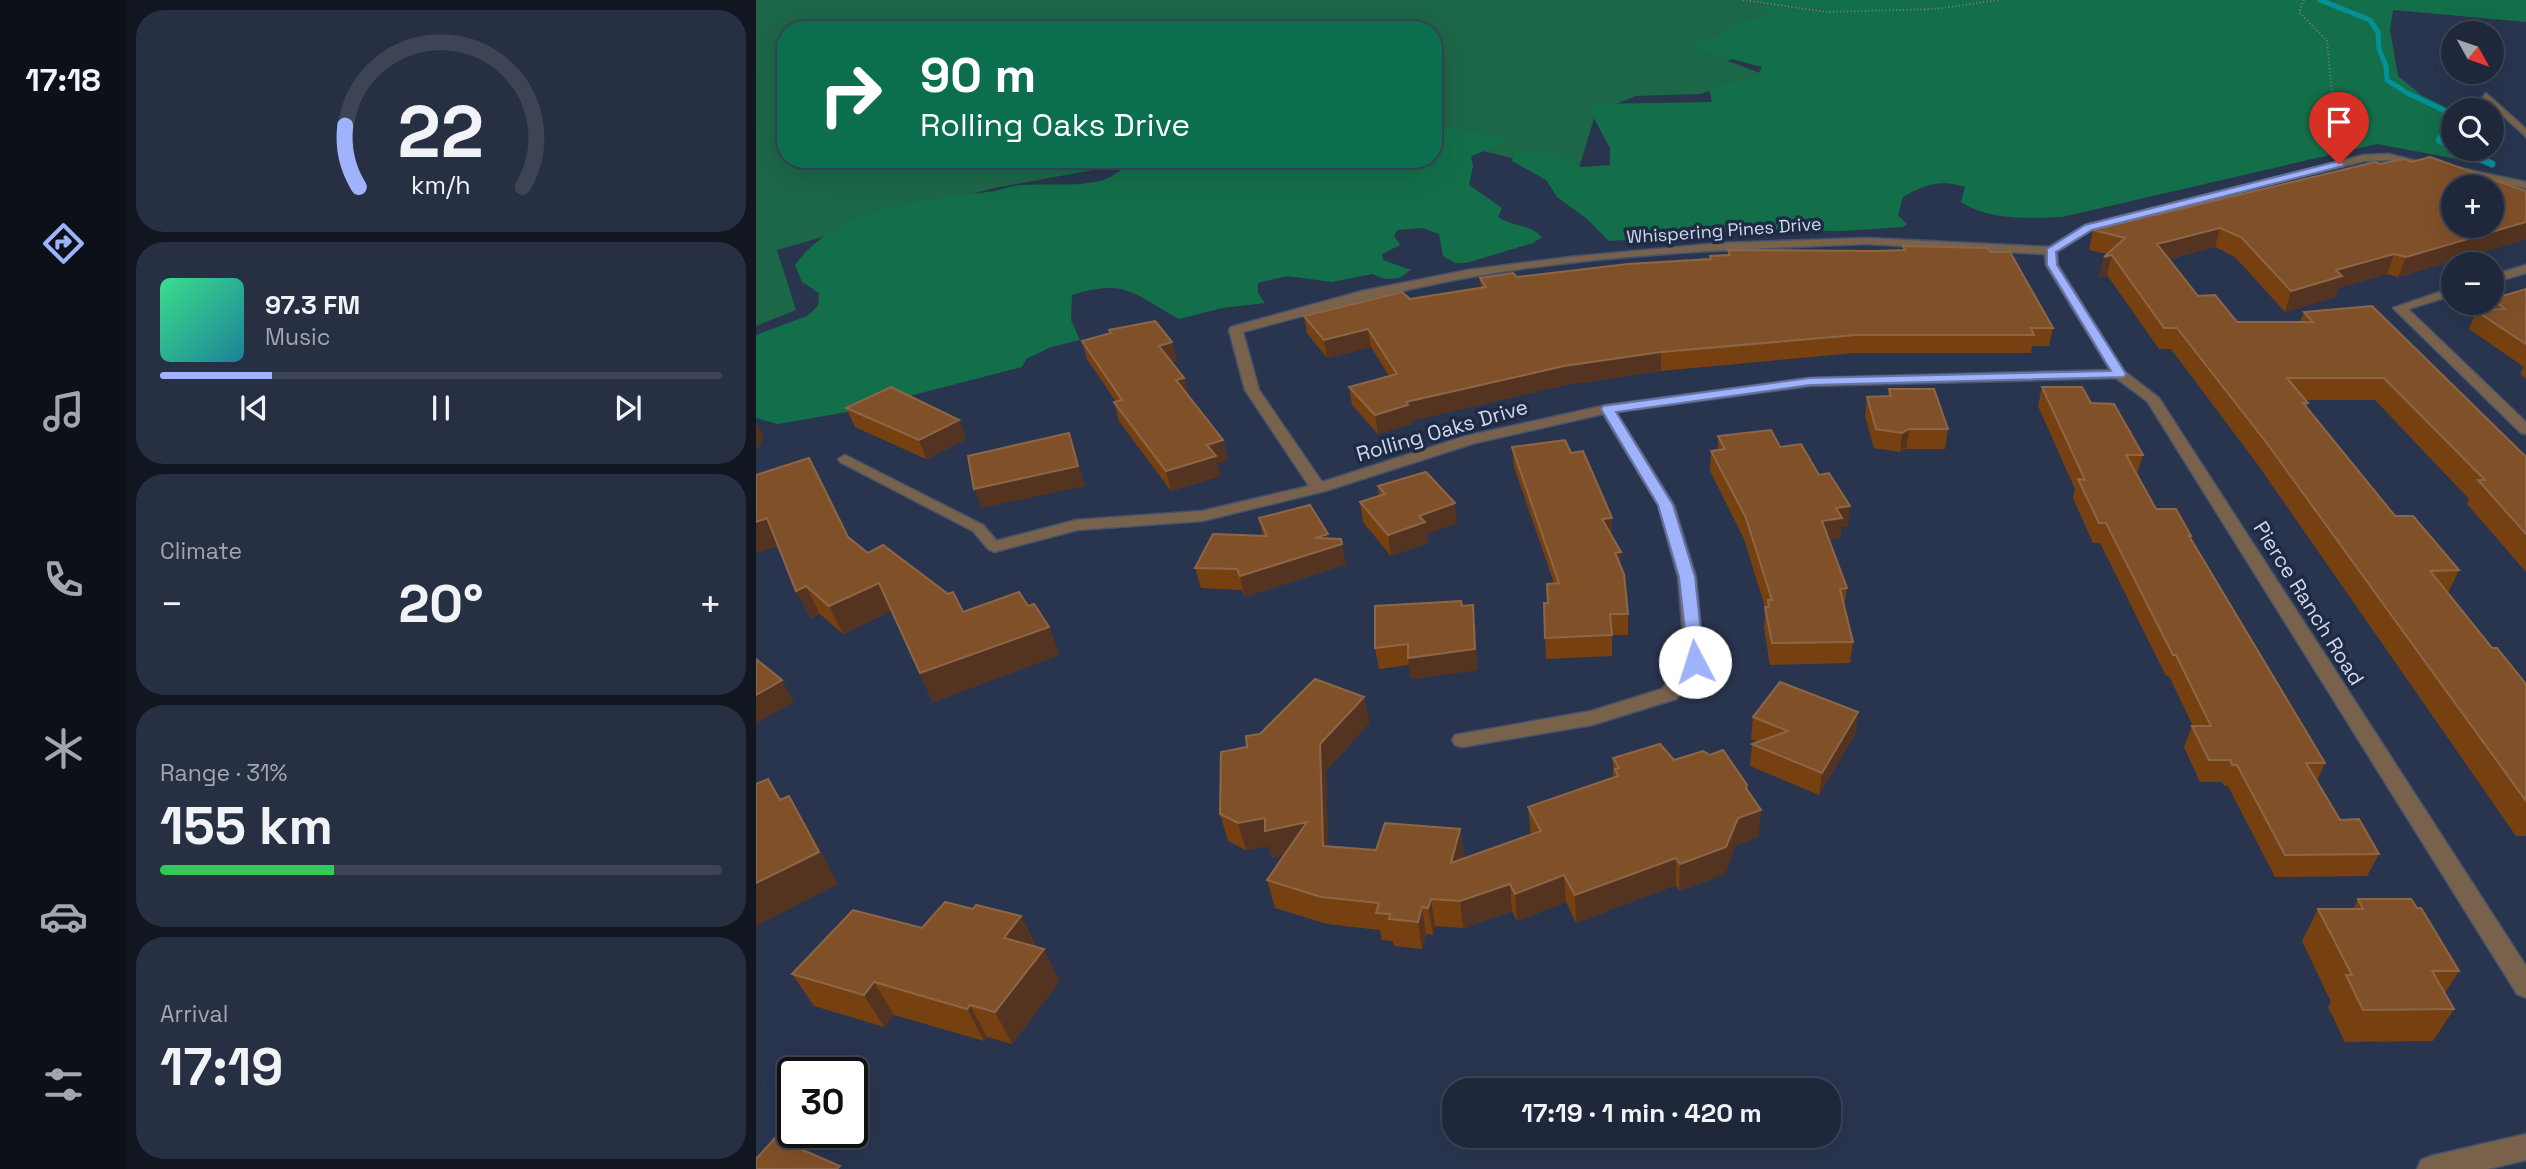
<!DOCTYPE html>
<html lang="en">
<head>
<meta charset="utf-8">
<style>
  body { margin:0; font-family:"Space Grotesk",sans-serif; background:#273042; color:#f1f3f6; height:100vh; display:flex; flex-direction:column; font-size:26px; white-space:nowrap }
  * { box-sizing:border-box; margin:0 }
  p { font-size:23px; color:#a1a6af }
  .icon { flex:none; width:38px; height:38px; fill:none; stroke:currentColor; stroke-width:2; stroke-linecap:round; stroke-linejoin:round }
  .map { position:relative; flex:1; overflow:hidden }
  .side { display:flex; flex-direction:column; gap:10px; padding:10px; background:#111620; width:630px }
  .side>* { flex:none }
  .guide { position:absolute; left:21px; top:21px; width:665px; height:147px; border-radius:28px; box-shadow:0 7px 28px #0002,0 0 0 2px #3c4455; background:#0b6e4f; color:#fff; overflow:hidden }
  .needle { width:46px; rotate:130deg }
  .buttons { position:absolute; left:1685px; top:21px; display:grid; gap:14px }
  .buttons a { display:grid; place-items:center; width:63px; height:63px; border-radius:50%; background:#1f283b; box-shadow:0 7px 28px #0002,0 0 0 2px #3c4455; font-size:35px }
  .speed { position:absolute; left:21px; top:1057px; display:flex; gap:14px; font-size:35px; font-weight:700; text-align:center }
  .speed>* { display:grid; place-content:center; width:91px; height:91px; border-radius:50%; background:#1f283b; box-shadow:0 7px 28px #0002,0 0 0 2px #3c4455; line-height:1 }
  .speed .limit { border:4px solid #111; border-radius:10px; background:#fff; color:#111 }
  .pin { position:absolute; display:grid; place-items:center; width:60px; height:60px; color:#fff; margin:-72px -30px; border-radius:50% 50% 50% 0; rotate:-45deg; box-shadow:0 0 7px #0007 }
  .pin .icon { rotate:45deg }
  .me { position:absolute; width:77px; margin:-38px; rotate:355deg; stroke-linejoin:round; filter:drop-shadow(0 0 5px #0008) }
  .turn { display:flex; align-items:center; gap:24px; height:147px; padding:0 28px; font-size:32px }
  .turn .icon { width:91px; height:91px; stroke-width:2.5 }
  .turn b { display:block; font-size:49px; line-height:60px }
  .big { font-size:52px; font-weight:700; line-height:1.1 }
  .side .widget { flex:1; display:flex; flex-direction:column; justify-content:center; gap:10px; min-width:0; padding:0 24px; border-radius:28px; background:#273042 }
  .side .dial { align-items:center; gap:0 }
  .dial svg { height:182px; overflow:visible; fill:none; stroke:#3c4455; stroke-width:7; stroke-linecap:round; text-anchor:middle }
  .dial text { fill:#f1f3f6; stroke:none }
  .song { display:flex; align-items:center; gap:21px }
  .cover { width:84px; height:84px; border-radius:10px; background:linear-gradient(135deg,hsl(150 70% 55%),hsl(190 70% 35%)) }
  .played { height:7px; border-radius:4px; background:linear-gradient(90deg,#9fb3fd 20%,#3c4455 20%) }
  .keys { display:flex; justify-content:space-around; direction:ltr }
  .heat { display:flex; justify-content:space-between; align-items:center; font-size:38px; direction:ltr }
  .charge { height:10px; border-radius:5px; background:linear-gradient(90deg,#34c759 31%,#3c4455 0) }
  .trip { position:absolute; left:686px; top:1078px; width:399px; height:70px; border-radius:28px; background:#1f283b; box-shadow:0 7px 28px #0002,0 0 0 2px #3c4455; font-weight:700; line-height:70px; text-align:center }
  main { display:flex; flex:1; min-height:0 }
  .tabs { display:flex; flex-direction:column; width:126px; justify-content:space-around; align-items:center; background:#0c1018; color:#a1a6af }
  .tabs .icon { width:49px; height:49px }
  .tabs .active { color:#9fb3fd }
  .tabs b { font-size:32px; color:#f1f3f6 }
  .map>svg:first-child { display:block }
  .green { fill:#1c6747 }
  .forest { fill:#136f4a }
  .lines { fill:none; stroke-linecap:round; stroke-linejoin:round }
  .stream-far1 { stroke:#039199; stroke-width:5 }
  .stream { stroke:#039199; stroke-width:7 }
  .service-casing { stroke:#47536b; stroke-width:3 }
  .minor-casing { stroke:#47536b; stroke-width:3 }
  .path-far1 { stroke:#737e94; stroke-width:2; stroke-dasharray:1 2.5; stroke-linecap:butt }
  .path { stroke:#737e94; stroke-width:2.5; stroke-dasharray:1 3.5; stroke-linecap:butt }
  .service { fill:#79624b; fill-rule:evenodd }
  .minor { fill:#79624b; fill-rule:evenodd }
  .wall { fill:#774011 }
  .shaded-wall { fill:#543420 }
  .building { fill:#805029; stroke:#8d6647; stroke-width:2; fill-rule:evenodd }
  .route { fill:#9fb3fd; stroke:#6774a4; stroke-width:2 }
  .labels { text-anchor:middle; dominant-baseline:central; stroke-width:7; stroke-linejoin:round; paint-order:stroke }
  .far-street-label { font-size:18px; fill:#d0d9ea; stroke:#1f2b44 }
  .street-label { font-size:21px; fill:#d0d9ea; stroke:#1f2b44 }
</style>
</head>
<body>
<main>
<nav class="tabs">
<b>17:18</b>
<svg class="icon active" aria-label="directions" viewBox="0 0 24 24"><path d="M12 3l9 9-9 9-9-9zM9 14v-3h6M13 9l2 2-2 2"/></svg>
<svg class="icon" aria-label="music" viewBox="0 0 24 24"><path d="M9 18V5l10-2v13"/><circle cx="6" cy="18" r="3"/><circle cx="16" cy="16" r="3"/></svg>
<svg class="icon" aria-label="phone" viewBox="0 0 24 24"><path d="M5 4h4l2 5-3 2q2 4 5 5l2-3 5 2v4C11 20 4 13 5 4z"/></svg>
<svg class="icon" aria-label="climate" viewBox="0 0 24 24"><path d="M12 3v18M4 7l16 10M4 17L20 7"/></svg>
<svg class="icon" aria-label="car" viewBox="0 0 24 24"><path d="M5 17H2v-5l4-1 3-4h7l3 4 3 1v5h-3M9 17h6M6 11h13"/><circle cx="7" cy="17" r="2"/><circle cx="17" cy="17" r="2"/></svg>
<svg class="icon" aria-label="filters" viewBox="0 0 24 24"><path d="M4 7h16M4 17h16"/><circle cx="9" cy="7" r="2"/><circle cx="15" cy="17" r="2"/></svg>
</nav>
<section class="side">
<div class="widget dial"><svg viewBox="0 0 100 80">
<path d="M14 69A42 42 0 1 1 86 69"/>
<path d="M14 69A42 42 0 0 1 8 42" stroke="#9fb3fd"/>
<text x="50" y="56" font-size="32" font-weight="700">22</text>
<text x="50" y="72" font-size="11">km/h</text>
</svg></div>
<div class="widget">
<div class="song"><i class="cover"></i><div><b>97.3 FM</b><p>Music</p></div></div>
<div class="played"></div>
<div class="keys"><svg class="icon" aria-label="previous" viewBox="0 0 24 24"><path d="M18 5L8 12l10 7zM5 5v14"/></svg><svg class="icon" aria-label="pause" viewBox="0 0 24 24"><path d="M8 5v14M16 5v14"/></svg><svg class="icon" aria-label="next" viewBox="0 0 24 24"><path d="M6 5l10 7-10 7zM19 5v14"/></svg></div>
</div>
<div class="widget"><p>Climate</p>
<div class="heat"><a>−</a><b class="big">20°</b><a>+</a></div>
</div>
<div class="widget"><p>Range · 31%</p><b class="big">155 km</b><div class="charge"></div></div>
<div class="widget"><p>Arrival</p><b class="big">17:19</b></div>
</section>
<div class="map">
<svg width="1770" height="1169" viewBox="0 0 1770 1169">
  <rect width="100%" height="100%" fill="#29354f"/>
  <path class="green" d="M0,0H1466L976,59L972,61L1007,74L944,94L880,96L840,112L821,174L677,139V30H30V159H398L238,188L21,250L40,310L0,326Z"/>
  <path class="forest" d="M996,0H1227L1222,3L1263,0H1770V22L1637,10L1634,30L1642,76L1665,95L1697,111L1698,149H1721L1728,164L1621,144L1306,217C1274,218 1233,221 1205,202L1209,187C1186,179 1168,184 1147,197L1142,215L1151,224L1147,227L1085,231L1006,230L853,241L831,219L801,197L790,180L756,161L758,153L774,150L794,152L806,156L825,167L854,165V148L833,109L841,104L956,102L953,89L1002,75L1006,67L938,49L944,41L963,36L971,28L989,20L1009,18L1015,14L999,5L1071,13L1068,9Z
    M677,124L757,140L715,156L717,166L713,185L746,208L742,217C755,226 776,225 786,237L777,243L710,263H699L687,256L683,234L667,228L641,230L638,236L644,245L626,254L627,260L655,270L643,278L629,279L616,274L576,282L531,276L502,283V293L509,303L466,308L423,319C378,295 371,278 316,295L315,320L324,340L295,347L270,359L266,367L91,412L22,424L0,418V335L51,316L62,306L63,293L46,282L39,265C84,205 164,202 232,192C243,191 253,186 264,185C290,183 317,187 344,181C358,178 373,162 386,159C408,154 431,165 454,159H677Z"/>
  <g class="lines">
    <path class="stream-far1" d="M1564,0L1614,20L1622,32L1623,49L1630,66L1631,80L1651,93L1698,115
      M1691,130L1698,121"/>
    <path class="stream" d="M1692,128L1683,140L1736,164"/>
    <g class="service-casing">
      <path id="service" d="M1730,93L1770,129V137L1727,97Z
        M89,455L227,525L246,547L243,550H233L217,531L84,462L82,459Z"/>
    </g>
    <g class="minor-casing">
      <path id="minor" d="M1633,154L1672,164L1667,167L1633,160L1608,161L1337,229L1301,252L1302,265L1368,371L1403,398L1770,966V998L1761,994L1391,401L1360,378L1054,386L860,412L918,505L940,577L948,662L920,699L836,725L706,747L699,745L696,740L699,735L835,711L906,689L929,661L922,577L902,505L847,414L719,443L569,491L446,521L321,530L238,552L230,547L232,543L320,520L446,511L553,486L489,390L473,330L475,327L606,291L712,270L814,257L965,243L1111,238L1293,247L1329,225L1608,155ZM1111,244L1289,254L1290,265L1354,370L1054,378L851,405L710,436L566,482L503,390L487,332C561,312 634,292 709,278C841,254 977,249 1111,244Z
        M1704,168L1770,182V188L1700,173V169Z
        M1770,265V273L1736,283V275Z
        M1698,287V295L1652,309L1770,422V434L1765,433L1637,308Z
        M1770,1134V1160L1732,1169H1661L1665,1160L1675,1156Z"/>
    </g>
    <path class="path-far1" d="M987,0L1072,12L1179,9L1243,0
      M1548,0L1543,12L1571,41L1579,126L1586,130"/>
    <path class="path" d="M1583,128L1602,139"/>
    <use href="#service" class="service"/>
    <use href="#minor" class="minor"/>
  </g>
  <path class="wall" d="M1656,162L1770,191V239L1642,277L1631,274L1582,288L1579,297L1529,312L1479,257L1459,247L1413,259L1442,296L1481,322H1544L1548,312L1770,457V572L1711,504L1713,499L1619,400H1549L1552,403L1550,408L1639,516L1703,570L1692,593L1736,648L1770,684V836H1760L1502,465L1415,349H1403L1351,275L1343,277L1348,257L1351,254L1333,250L1337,230L1624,164Z
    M1147,246L1234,252L1297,328L1293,346H1276L1275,353H1098L905,371L809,385L654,421L655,424L622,434L596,405L593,387L633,376L615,347L571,358L551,333L548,316L725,287L724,278L761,277L954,259V256L972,255V250L1118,251L1147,250Z
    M1770,289V379L1764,374L1768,367L1713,329L1720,311L1731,310L1734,303H1736V299Z
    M353,330L416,342L421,360L415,362L428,378L433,397L467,440L472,460L461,463L464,476L415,491L363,421L358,402H360L331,359L326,341L354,333Z
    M1286,387L1335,403L1387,455L1381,474L1400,509L1435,536V538L1569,763L1561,781L1584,820L1623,854L1611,876L1519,877L1472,786H1468L1466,782H1444L1428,747L1436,726H1437L1413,676H1410L1344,543H1337L1317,498L1319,489L1282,406Z
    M1133,389L1192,429L1189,449H1150L1144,452L1118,448L1109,416L1111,397L1132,396Z
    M90,408L203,420L210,439L170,459L99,427Z
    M962,436L1024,447L1092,526L1085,527L1084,538L1073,540L1091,588L1088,606L1097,642L1094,663L1014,665L1008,628L1009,607L988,539L954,471L955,451L962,450Z
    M756,447L815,453L856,536L865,567L872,614V635H856V656L790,659L789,638L792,603L798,583L758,467Z
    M0,475L92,537L112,553L207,612L272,606L293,627L303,655L177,702L135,611L87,634L64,614L55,618L40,591L22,546L0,553Z
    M622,486L701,523L670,534L672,543L635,556L607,522L604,502L623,496Z
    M503,518L573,539L590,564L489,597L486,590L445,588L439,568L507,536Z
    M719,626L721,670L655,679L653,665L623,669L619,648Z
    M608,697L613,723L570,771L572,846L620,850L704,829L708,856L707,859L775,835L772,807L857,777V758L918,760L991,790L1005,810L1002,837L980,845L969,874L923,891L920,885L820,923L810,902L761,921L756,911L707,928L679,926L677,935L670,934L666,949L638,946L637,941L626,940L624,930L571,924L519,908L511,880L529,855L516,858L513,846L490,850L472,841L464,814L491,747L504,734Z
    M1102,712L1099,734L1063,795L994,766L996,744L1003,742L995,739L997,717Z
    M1602,899L1703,971L1689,993L1698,1009L1677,1041L1589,1042L1572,1007L1575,1002L1546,941L1562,909H1597Z
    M217,909L265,916L280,947L288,949L303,982L256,1044L231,1037L228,1041L138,1015L128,1027L58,1006L36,974L166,928Z"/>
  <path class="shaded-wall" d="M1770,222V239L1642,277L1650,257Z
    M1464,228L1459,247L1396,263L1401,244Z
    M1638,254L1631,274L1582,288L1579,297L1529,312L1535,291L1580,270Z
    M1356,255L1351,275L1343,277L1348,257Z
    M612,329L615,347L571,358L568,340Z
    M416,342L421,360L407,364L403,346Z
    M905,352V371L809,385L654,421L655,424L622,434L619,415L650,402L808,366Z
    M428,378L433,397L420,380Z
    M203,420L210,439L170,459L163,440Z
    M0,421L8,437L0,452Z
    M1153,429L1150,449L1144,452L1146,433Z
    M313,433L329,486L226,508L218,489Z
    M467,440L472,460L461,463L464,476L415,491L410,471L451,445Z
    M699,503L701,523L670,534L672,543L635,556L632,535L663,516Z
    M1094,506L1092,526L1085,527L1084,538L1064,541L1066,521L1080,508Z
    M11,518L24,545L0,553V522Z
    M856,518V538L846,519Z
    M572,534L574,547L585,539L590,564L489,597L484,576L559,538Z
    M865,552V572L859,553Z
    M123,583L135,611L87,634L73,606Z
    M50,586L64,614L55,618L40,591Z
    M717,605L721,670L655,679L652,658Z
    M293,627L303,655L177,702L164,673Z
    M26,680L38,702L0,723V695Z
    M608,697L613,723L570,771L573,873L567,846L564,744Z
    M1102,712L1099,734L1063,795L1066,773Z
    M33,796L52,828L82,884L0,926V883Z
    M1005,810L1002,837L980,845L969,874L923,891L924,864L982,818Z
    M509,818L551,822L558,849L516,858L513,846L490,850L482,823Z
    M704,829L708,856L699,890L695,863Z
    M920,858V885L820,923L819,895Z
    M808,875L810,902L761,921L759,894Z
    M754,884L756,911L707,928L704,901Z
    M675,899L679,926L677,935L672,908Z
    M666,907L670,934L666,949L662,922Z
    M265,916L280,949L248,938Z
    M288,949L303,982L256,1044L239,1012Z
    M118,982L138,1015L128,1027L108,995Z
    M214,1005L231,1037L228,1041L211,1009Z"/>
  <path class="building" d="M1674,157L1770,191V222L1650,257L1638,254L1580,270L1586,276L1535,291L1485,237L1464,228L1401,244L1442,296L1459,295L1481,322H1557L1548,312L1616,306L1770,457V534L1722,480H1729L1628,378H1531L1552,403H1547L1639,516H1657L1703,570L1674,571L1736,648H1741L1770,684V801L1510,442L1421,328H1408L1356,255L1348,257L1369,238L1337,230L1619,162L1624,164L1648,159L1656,162ZM1698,187H1736V226H1698Z
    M1147,246L1231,248L1234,252H1254L1297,328H1275L1278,335H1100L905,352L808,366L650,402L652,405L619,415L593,387L641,374L612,329L568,340L548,316L646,292L654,299L730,287L724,278L757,273L761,277L872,264L955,259L954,256L974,255L972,250L1118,251L1149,250Z
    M1770,289V344L1720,311L1749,309L1736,299Z
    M399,321L416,342L403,346L428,378L420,380L467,440L451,445L460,456L410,471L358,402L366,400L326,341L355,333L353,330Z
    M135,387L203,420L163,440L90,408Z
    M1286,387H1326L1335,403L1358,404L1387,455H1370L1400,509H1420L1435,536H1433L1569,763H1550L1584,820L1603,819L1623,854L1529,855L1481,765H1476L1474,760H1453L1436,726H1455L1420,655H1417L1350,523H1343L1322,479L1329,480Z
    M1133,389H1178L1192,429H1153L1146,433L1120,429L1111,397L1135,396Z
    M1015,430L1024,447L1045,444L1063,475L1073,473L1094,506L1080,508L1086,518L1066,521L1091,588L1084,589L1097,642L1016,643L1009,607H1013L1012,600H1016L990,518L955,451L969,449L962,436Z
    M313,433L322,466L218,489L212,456Z
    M809,440L815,453L827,451L856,518L846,519L865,552L859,553L868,574L872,614H854L856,635L789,638L788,603H792L791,584L803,583L756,447Z
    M53,458L92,537L112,553L127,545L192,594L197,592L207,612L263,592L272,606L278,604L293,627L164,673L123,583L73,606L50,586L40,591L11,518L0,522V475Z
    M670,472L699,503L663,516L669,522L632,535L604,502L629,494L622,486Z
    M554,505L572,534L559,538L585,539L586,544L484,576L481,569L439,568L457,534L511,536L503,518Z
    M705,601L706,606L717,605L719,649L652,658V644L619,648V606Z
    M0,659L26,680L0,695Z
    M559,679L608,697L564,744L567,846L620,850L629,823L704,829L695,863L785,831L772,807L862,776L859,769L863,768L857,758L904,744L918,760L947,751L954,755L967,750L991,785L990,788L1005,810L982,818L970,847L924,864L920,858L819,895L808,875L759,894L754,884L704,901L675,899L672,908L666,907L662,922L633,919L634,914L620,913L623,903L565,897L511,880L551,822L509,831V818L482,823L464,814L465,752L491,747L490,736L504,734Z
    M1024,682L1102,712L1066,773L996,744L1032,731L997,717Z
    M12,779L24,800L33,796L63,852L0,883V784Z
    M1602,899H1655L1661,908H1665L1703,971H1676L1698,1009L1607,1010L1590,975H1596L1562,909H1607Z
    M189,902L217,909L220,905L265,916L248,938L288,949L239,1012L214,1005L211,1009L118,982L108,995L36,974L97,910L166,928Z
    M19,1138L84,1166L81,1169H0V1159Z"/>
  <path class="route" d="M1583,161L1588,164L1587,166L1336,230L1300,252L1301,265L1370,374L1368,377L1054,385L860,412L917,505L939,577L948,662L939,667L933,666L923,577L902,505L845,409L847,406L1054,378L1355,371L1291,265V249L1329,225Z"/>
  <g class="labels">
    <g class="far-street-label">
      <text transform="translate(968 230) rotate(-4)">Whispering Pines Drive</text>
    </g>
    <g class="street-label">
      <text transform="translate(686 430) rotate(-16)">Rolling Oaks Drive</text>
      <text transform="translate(1553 603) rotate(58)">Pierce Ranch Road</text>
    </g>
  </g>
</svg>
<div class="buttons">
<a><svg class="needle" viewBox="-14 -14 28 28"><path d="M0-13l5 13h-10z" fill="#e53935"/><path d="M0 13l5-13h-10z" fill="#a1a6af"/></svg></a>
<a><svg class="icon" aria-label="search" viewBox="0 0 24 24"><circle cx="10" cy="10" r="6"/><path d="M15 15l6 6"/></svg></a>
<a>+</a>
<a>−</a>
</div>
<div class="speed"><div class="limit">30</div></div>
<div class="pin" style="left:1583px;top:164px;background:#d93025"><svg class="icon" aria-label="arrive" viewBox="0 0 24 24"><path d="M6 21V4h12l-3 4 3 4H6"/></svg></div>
<svg class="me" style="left:939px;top:662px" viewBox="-20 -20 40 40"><circle r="19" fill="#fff"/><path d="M0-13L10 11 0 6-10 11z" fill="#9fb3fd"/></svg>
<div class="trip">17:19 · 1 min · 420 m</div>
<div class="guide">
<div class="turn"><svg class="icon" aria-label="right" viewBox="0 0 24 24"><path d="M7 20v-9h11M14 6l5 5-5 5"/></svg><div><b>90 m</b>Rolling Oaks Drive</div></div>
</div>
</div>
</main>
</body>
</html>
